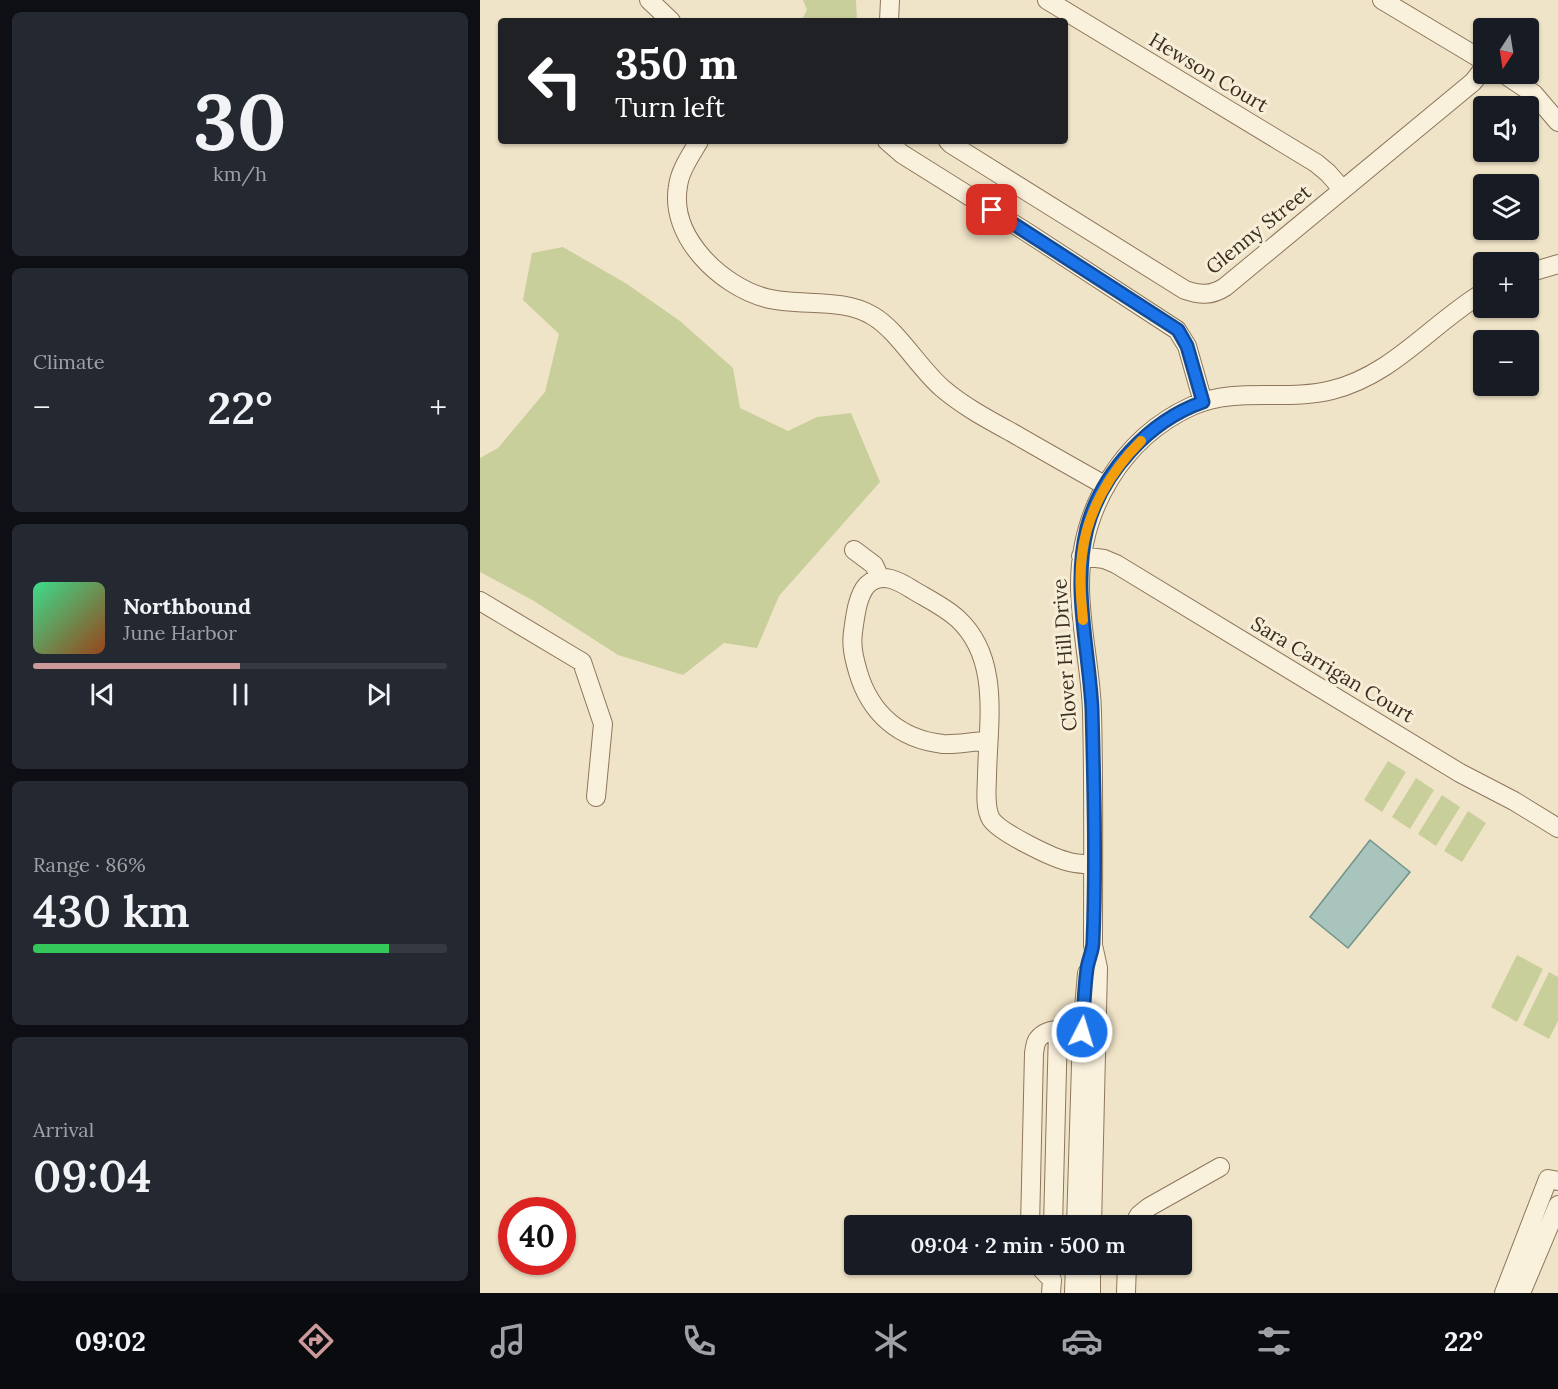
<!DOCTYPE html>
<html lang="en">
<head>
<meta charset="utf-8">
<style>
  body { margin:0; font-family:Lora,serif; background:#242831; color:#f1f3f6; height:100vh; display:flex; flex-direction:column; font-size:22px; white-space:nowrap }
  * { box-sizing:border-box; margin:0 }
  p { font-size:20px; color:#9ea1a6 }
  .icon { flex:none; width:33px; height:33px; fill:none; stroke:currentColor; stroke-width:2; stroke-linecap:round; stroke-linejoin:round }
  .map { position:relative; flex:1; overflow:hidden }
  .side { display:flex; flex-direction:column; gap:12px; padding:12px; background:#0d0f14; width:480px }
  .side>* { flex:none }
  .guide { position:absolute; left:18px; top:18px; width:570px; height:126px; border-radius:6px; box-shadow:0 2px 4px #0004; background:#202124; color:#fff; overflow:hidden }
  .needle { width:39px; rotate:192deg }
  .controls { position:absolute; left:993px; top:18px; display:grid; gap:12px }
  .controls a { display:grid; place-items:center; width:66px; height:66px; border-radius:6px; background:#171b24; box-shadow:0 2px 4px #0004; font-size:30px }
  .speed { position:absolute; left:18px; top:1197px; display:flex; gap:12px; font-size:30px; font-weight:700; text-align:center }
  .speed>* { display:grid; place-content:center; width:78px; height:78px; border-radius:50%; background:#171b24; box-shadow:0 2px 4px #0004; line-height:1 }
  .speed .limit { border:9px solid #d22; background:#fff; color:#111 }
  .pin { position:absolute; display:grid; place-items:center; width:51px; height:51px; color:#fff; margin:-26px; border-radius:12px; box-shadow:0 3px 9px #0006 }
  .me { position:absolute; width:66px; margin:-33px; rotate:5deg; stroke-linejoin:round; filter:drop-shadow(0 0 4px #0008) }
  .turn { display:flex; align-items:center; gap:21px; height:126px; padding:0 18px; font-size:27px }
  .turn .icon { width:78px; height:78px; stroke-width:2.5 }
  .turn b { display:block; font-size:42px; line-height:51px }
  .big { font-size:45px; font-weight:600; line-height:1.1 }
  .side .card { flex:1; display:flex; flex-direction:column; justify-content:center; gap:9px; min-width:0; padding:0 21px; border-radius:9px; background:#242831 }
  .side .dial { align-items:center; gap:0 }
  .dial b { font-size:78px; line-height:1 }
  .song { display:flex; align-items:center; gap:18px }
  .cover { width:72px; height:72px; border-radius:9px; background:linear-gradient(135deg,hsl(150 70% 55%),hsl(20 70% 35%)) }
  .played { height:6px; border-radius:3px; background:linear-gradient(90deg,#cc999b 50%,#363941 50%) }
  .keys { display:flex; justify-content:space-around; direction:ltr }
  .heat { display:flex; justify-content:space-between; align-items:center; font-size:33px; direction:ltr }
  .charge { height:9px; border-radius:4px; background:linear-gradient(90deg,#34c759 86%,#363941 0) }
  .trip { position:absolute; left:364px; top:1215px; width:348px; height:60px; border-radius:6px; background:#171b24; box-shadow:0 2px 4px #0004; font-weight:600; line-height:60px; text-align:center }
  .tabs { display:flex; height:96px; justify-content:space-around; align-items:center; background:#090b0e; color:#9ea1a6 }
  .tabs .icon { width:42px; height:42px }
  .tabs .current { color:#cc999b }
  .tabs b { font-size:27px; color:#f1f3f6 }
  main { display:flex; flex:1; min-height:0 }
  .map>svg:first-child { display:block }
  .green { fill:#c9cf9b }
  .water { fill:#a9c4bc; stroke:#6f938a; stroke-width:1.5 }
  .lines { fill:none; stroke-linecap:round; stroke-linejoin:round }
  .minor-casing { stroke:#8d765c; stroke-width:20 }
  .minor { stroke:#faf1dc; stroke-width:18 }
  .route-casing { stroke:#114b97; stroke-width:15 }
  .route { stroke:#1a73e8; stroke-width:10 }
  .slow { stroke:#f59e0b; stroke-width:10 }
  .labels { text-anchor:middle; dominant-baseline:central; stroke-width:6; stroke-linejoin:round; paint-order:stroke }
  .street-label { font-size:20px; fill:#3d2e20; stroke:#f7eed8 }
</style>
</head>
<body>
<main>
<section class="side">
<div class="card dial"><b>30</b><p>km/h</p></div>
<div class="card"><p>Climate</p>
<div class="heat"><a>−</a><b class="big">22°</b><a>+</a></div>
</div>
<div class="card">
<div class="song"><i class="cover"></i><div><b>Northbound</b><p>June Harbor</p></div></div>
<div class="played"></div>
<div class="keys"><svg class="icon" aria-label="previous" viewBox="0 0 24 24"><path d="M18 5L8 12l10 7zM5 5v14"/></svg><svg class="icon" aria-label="pause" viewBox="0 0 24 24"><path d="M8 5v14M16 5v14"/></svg><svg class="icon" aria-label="next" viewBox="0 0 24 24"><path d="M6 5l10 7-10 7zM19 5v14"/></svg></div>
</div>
<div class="card"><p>Range · 86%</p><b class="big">430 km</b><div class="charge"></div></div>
<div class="card"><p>Arrival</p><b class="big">09:04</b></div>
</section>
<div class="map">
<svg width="1078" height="1293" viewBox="0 0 1078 1293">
  <rect width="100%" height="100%" fill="#f0e4c8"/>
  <path class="green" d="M323,0H376L377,21H321L327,10Z
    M83,247L147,284L200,321L253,368L260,408L308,431L337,417L371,413L400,482L299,596L277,648L244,643L203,675L138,655L54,601L0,572V458L18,448L65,392L79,334L43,300L52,253Z
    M908,761L926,772L902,812L884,800Z
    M936,778L954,790L930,829L912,817Z
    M962,795L980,807L956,846L938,834Z
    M988,811L1006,823L982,862L964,851Z
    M1037,955L1063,969L1037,1022L1011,1007Z
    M1069,972L1078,977V1021L1069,1039L1043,1025Z"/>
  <path class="water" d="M890,840L930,872L868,948L830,917Z"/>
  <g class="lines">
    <g class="minor-casing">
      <path id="minor" d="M169,0L191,21
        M567,0L836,163L848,173L862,189
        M902,0L1004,61
        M409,21L410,0
        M1024,74L1054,94L1078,122
        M219,141C211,155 200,170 198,186C189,237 241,286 286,298C320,307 362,297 393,316C417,330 439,368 462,388C483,406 507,419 531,432C562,450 594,468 626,486
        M407,141L422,154L548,233L697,330L707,346L723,402
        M468,141L471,144L705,290C720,295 731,296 745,287L993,82L1004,68
        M1048,273L1078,264
        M374,550L394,565L400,578
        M601,556L624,559L636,564L980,773L1034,801L1078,828
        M0,601L102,662L123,724L116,797
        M508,741C493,741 477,745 463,744C419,739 390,713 378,672C374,658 371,646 373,632C375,618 377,596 387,585C402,571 419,581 433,590C448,599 465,607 478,619C521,659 508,723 507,775C507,788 504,807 511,819C519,832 571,857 586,861C595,864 604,864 613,865
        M550,1226L554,1053C555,1048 555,1043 558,1039C569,1025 597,1029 611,1037
        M573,1226L578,1029
        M596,1226L602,1032L607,973
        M612,1226L618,968L613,945C613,868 614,790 612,712C611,670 600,628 600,585C600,509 642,438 712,406C757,386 805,402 852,390C913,375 951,324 1004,292
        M653,1226L659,1215L669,1207L740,1167
        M557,1264L572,1280L571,1293
        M594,1293L595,1264
        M611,1293V1264
        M646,1293L647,1264
        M1024,1293L1068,1179L1078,1181
        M1041,1293L1078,1205"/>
    </g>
    <use href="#minor" class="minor"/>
  </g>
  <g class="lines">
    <g class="route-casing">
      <path id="route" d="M512,210L698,330L707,346L723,402C669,421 622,472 607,528C592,588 609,649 612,709C614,786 616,865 613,942C613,951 608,960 607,969C604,990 604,1011 602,1032"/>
    </g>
    <use href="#route" class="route"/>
    <path class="slow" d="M603,620C601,599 599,577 602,555C607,512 630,472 661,441"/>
  </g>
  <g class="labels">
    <g class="street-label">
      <text transform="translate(729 72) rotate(31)">Hewson Court</text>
      <text transform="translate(778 229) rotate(-39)">Glenny Street</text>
      <text transform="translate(584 655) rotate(-94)">Clover Hill Drive</text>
      <text transform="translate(853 669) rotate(31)">Sara Carrigan Court</text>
    </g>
  </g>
</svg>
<div class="controls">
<a><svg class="needle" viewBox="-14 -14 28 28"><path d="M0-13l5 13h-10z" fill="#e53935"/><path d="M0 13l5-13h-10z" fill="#9ea1a6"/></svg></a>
<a><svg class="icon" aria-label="sound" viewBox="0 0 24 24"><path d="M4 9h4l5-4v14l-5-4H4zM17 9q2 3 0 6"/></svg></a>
<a><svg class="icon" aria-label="layers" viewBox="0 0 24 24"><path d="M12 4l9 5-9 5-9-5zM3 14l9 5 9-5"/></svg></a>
<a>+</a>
<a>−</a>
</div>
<div class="speed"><div class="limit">40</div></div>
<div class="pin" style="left:512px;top:210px;background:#d93025"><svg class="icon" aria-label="arrive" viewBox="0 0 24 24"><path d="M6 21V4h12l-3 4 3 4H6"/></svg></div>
<svg class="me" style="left:602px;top:1032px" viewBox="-20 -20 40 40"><circle r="17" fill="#1a73e8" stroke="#fff" stroke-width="3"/><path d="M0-11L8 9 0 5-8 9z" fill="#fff"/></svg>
<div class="trip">09:04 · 2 min · 500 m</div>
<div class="guide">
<div class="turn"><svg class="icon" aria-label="left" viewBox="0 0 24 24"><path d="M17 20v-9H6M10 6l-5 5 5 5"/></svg><div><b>350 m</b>Turn left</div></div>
</div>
</div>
</main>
<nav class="tabs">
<b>09:02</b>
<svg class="icon current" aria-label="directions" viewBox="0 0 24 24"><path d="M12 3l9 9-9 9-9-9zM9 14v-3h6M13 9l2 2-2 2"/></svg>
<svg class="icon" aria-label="music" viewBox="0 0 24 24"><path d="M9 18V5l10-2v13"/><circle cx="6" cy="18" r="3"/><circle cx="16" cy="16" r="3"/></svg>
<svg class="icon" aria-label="phone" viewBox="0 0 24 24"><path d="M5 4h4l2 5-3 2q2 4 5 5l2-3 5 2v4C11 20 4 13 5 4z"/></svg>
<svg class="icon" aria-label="climate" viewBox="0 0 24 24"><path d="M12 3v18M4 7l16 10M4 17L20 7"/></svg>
<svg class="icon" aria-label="car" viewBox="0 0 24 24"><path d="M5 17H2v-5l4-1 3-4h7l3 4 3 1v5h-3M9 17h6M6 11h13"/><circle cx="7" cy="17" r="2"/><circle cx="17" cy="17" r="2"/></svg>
<svg class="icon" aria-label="filters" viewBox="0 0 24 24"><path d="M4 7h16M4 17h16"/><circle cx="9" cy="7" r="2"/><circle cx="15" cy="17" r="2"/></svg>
<b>22°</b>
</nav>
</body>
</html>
